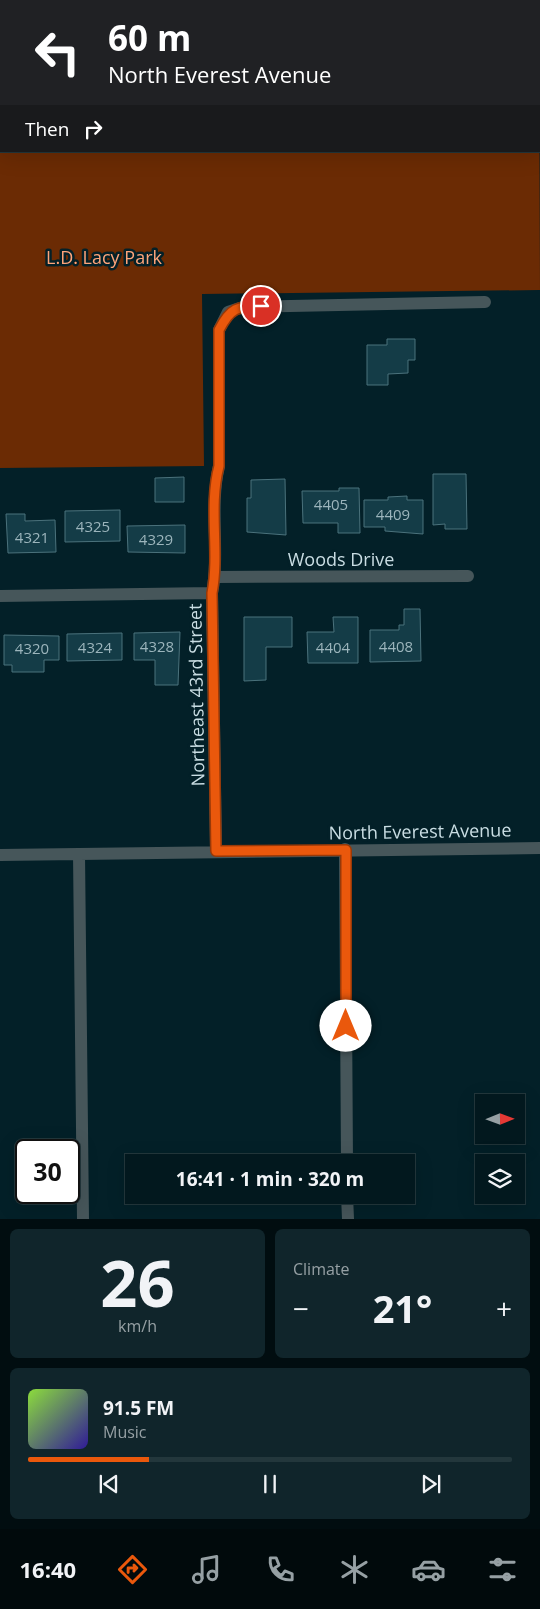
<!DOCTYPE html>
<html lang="en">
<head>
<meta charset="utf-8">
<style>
  body { margin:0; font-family:"Open Sans",sans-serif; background:#10252b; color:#f1f3f6; height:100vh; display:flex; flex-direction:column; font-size:19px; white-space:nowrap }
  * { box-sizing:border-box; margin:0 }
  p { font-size:16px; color:#96a0a4 }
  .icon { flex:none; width:28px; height:28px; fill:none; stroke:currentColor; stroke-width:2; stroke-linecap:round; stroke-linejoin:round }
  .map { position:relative; height:1219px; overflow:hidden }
  .side { display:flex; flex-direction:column; gap:10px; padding:10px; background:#010d10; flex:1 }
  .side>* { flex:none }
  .top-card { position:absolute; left:0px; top:0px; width:540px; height:152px; box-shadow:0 5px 20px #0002,0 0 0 1px #23373c; background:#202124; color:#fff; overflow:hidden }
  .needle { width:32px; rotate:89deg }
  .tools { position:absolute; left:475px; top:1094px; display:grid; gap:10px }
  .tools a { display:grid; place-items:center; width:50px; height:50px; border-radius:0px; background:#02181e; box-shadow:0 5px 20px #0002,0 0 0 1px #23373c; font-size:25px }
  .speed { position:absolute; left:15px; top:1139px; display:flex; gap:10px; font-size:25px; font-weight:700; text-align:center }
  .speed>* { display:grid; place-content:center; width:65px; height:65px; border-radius:50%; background:#02181e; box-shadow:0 5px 20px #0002,0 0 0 1px #23373c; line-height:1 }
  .speed .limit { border:2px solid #111; border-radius:8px; background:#fff; color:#111 }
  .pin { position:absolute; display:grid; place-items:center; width:42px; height:42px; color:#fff; margin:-21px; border:2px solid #fff; border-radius:50%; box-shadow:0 1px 5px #0007 }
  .me { position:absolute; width:55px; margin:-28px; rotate:0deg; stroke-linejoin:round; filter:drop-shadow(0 0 4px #0008) }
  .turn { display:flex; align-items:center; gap:18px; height:105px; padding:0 25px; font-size:22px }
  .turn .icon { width:65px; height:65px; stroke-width:2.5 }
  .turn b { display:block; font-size:35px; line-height:42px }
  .then { display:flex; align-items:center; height:48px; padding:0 25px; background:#0003; gap:10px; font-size:19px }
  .big { font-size:38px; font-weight:700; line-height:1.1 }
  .side .widget { flex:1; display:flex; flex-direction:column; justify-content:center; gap:8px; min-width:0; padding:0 18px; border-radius:8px; background:#10252b }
  .side .dial { align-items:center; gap:0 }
  .dial b { font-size:65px; line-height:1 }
  .song { display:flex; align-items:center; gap:15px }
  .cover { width:60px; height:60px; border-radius:8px; background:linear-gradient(135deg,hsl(90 70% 55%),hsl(250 70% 35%)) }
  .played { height:5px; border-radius:2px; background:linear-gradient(90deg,#ea580c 25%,#23373c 25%) }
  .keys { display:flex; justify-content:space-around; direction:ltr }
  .heat { display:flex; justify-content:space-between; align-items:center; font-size:28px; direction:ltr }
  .side .tiles { flex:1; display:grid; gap:10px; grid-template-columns:1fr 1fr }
  .widget:last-child { grid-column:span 2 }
  .trip { position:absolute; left:125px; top:1154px; width:290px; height:50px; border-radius:0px; background:#02181e; box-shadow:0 5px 20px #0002,0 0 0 1px #23373c; font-weight:700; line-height:50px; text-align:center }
  .dock { display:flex; height:80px; justify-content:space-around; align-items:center; background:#010a0c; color:#96a0a4 }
  .dock .icon { width:35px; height:35px }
  .dock .current { color:#ea580c }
  .dock b { font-size:22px; color:#f1f3f6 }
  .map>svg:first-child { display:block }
  .green { fill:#6b2b04 }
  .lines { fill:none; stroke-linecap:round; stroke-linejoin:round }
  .stream { stroke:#a17053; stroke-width:5.5 }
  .building { fill:#143c47; stroke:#4b727c }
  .minor { stroke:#46565a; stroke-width:12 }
  .route-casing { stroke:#983908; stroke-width:12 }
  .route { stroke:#ea580c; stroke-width:9 }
  .labels { text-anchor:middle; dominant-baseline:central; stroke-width:5; stroke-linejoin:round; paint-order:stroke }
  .number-label { font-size:15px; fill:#9cb5bc }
  .park-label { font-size:18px; fill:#fea57b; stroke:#032028 }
  .street-label { font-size:18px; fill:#c9dde3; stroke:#032028 }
</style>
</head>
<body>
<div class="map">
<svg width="540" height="1219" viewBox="0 0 540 1219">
  <rect width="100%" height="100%" fill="#032028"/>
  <path class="green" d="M539,22L540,290L202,294L204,466L0,468V29L1,151H539Z"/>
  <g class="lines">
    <path class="stream" d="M497,0L500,1
      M539,31L540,33"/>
  </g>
  <path class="building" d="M387,339H415V360H408V373L388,374V385H367V345H387Z
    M433,474H466L467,529H445V524L433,525Z
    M184,477V502H155V478Z
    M285,479L286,535L247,532V498H251V480Z
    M339,488H359L360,533H338V523H303L302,491H339Z
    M407,496V500H423V534L385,531V527H364V500H388V497Z
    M120,510V541L65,542V511Z
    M6,514H25V521L55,520L56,552L8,553Z
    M185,525V553L128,552L127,526Z
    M404,609H420L421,661L370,662V630H399V625H404Z
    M244,617H292V647H266V680L244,681Z
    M333,617H358V663H308L307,632H334Z
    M180,632L178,685H155V660H134V633Z
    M122,633V660L67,661V634Z
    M4,635L59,636V660H44V672H12V665H4Z"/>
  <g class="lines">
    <path class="minor" d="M215,577L468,576
      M0,596L212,593
      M345,849L347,1162
      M216,851L212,593C220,551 209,508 219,466V330L228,312L243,307L485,302
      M79,854L83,1219
      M0,855L540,848
      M347,1195L348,1219"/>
  </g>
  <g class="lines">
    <g class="route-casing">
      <path id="route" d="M261,306C237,307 231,307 219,330V466C208,508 220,551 212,593L216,851L346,850V1026"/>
    </g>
    <use href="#route" class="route"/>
  </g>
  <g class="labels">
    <g class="number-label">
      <text x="331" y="504">4405</text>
      <text x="393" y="514">4409</text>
      <text x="93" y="526">4325</text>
      <text x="32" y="537">4321</text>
      <text x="156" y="539">4329</text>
      <text x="157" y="646">4328</text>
      <text x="396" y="646">4408</text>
      <text x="95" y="647">4324</text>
      <text x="333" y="647">4404</text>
      <text x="32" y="648">4320</text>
    </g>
    <g class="park-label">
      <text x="104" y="257">L.D. Lacy Park</text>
    </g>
    <g class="street-label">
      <text x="341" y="559">Woods Drive</text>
      <text transform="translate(196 695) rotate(-91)">Northeast 43rd Street</text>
      <text transform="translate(420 831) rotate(-1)">North Everest Avenue</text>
    </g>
  </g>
</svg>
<div class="tools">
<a><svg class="needle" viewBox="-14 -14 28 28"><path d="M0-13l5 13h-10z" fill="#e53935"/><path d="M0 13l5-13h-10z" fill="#96a0a4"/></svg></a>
<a><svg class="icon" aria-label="layers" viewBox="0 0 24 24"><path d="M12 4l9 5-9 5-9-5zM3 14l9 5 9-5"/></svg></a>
</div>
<div class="speed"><div class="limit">30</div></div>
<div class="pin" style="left:261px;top:306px;background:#d93025"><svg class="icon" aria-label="arrive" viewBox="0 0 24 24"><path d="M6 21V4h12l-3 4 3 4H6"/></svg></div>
<svg class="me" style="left:346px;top:1026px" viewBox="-20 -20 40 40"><circle r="19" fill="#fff"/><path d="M0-13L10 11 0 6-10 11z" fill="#ea580c"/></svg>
<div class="trip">16:41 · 1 min · 320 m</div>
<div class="top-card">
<div class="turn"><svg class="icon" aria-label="left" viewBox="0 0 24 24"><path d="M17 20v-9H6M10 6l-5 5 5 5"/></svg><div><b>60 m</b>North Everest Avenue</div></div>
<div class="then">Then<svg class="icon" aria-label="right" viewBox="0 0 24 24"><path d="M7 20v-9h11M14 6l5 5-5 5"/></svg></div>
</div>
</div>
<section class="side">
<div class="tiles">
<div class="widget dial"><b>26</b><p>km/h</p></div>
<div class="widget"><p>Climate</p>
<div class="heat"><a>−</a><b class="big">21°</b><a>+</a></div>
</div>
<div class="widget">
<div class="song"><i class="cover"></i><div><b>91.5 FM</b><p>Music</p></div></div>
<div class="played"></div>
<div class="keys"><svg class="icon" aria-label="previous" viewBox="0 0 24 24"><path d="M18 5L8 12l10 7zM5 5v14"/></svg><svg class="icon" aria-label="pause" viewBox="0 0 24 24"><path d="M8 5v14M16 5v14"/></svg><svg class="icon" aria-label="next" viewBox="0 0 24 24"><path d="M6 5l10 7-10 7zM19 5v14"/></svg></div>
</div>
</div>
</section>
<nav class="dock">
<b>16:40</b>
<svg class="icon current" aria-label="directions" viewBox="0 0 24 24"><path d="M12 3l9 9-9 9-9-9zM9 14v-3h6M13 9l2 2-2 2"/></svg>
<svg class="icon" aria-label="music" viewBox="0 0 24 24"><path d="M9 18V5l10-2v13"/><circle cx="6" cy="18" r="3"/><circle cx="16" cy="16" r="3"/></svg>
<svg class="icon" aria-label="phone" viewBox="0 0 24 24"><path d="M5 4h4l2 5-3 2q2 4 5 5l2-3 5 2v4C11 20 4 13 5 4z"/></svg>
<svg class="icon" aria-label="climate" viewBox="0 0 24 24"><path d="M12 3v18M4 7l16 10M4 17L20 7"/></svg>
<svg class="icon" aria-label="car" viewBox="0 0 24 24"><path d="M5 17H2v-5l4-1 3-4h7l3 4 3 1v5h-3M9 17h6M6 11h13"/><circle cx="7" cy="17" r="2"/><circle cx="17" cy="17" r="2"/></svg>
<svg class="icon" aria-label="filters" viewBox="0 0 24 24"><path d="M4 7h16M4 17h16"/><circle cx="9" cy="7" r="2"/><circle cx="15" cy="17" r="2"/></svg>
</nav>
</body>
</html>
